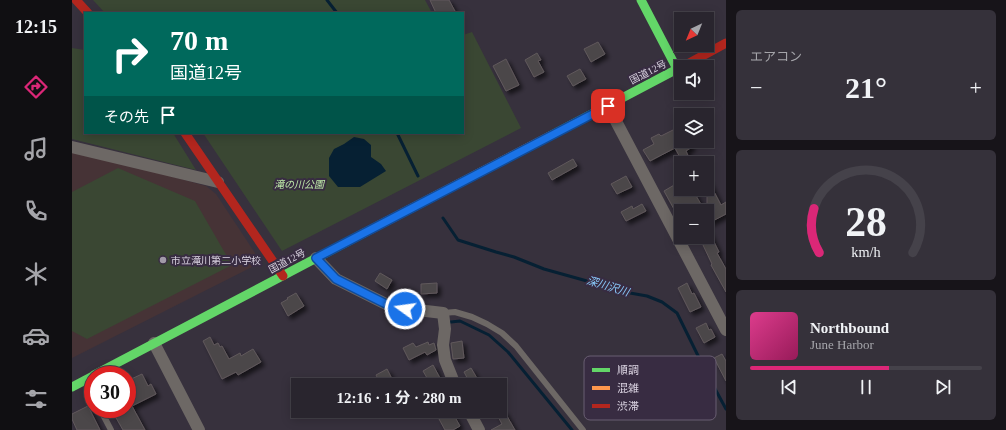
<!DOCTYPE html>
<html lang="ja">
<head>
<meta charset="utf-8">
<style>
  body { margin:0; font-family:"Times New Roman","Noto Sans JP",serif; background:#35313a; color:#f1f3f6; height:100vh; display:flex; flex-direction:column; font-size:15px; white-space:nowrap }
  * { box-sizing:border-box; margin:0 }
  p { font-size:13px; color:#a5a5aa }
  .icon { flex:none; width:22px; height:22px; fill:none; stroke:currentColor; stroke-width:2; stroke-linecap:round; stroke-linejoin:round }
  .map { position:relative; flex:1; overflow:hidden }
  .details { display:flex; flex-direction:column; gap:10px; padding:10px; background:#171419; width:280px }
  .details>* { flex:none }
  .banner { position:absolute; left:12px; top:12px; width:380px; height:122px; border-radius:0px; box-shadow:0 2px 10px #0003,0 0 0 1px #45424a; background:#00695c; color:#fff; overflow:hidden }
  .needle { width:26px; rotate:223deg }
  .tools { position:absolute; left:602px; top:12px; display:grid; gap:8px }
  .tools a { display:grid; place-items:center; width:40px; height:40px; border-radius:0px; background:#29252e; box-shadow:0 2px 10px #0003,0 0 0 1px #45424a; font-size:20px }
  .speed { position:absolute; left:12px; top:366px; display:flex; gap:8px; font-size:20px; font-weight:700; text-align:center }
  .speed>* { display:grid; place-content:center; width:52px; height:52px; border-radius:50%; background:#29252e; box-shadow:0 2px 10px #0003,0 0 0 1px #45424a; line-height:1 }
  .speed .limit { border:6px solid #d22; background:#fff; color:#111 }
  .pin { position:absolute; display:grid; place-items:center; width:34px; height:34px; color:#fff; margin:-17px; border-radius:8px; box-shadow:0 2px 6px #0006 }
  .me { position:absolute; width:44px; margin:-22px; rotate:284deg; stroke-linejoin:round; filter:drop-shadow(0 0 3px #0008) }
  .turn { display:flex; align-items:center; gap:14px; height:84px; padding:0 20px; font-size:18px }
  .turn .icon { width:52px; height:52px; stroke-width:2.5 }
  .turn b { display:block; font-size:28px; line-height:34px }
  .then { display:flex; align-items:center; height:38px; padding:0 20px; background:#0003; gap:8px; font-size:15px }
  .big { font-size:30px; font-weight:700; line-height:1.1 }
  .details .widget { flex:1; display:flex; flex-direction:column; justify-content:center; gap:6px; min-width:0; padding:0 14px; border-radius:6px; background:#35313a }
  .details .dial { align-items:center; gap:0 }
  .dial svg { height:104px; overflow:visible; fill:none; stroke:#45424a; stroke-width:7; stroke-linecap:round; text-anchor:middle }
  .dial text { fill:#f1f3f6; stroke:none }
  .song { display:flex; align-items:center; gap:12px }
  .cover { width:48px; height:48px; border-radius:6px; background:linear-gradient(135deg,hsl(330 70% 55%),hsl(330 70% 35%)) }
  .played { height:4px; border-radius:2px; background:linear-gradient(90deg,#db2777 60%,#45424a 60%) }
  .keys { display:flex; justify-content:space-around; direction:ltr }
  .heat { display:flex; justify-content:space-between; align-items:center; font-size:22px; direction:ltr }
  .trip { position:absolute; left:219px; top:378px; width:216px; height:40px; border-radius:0px; background:#29252e; box-shadow:0 2px 10px #0003,0 0 0 1px #45424a; font-weight:700; line-height:40px; text-align:center }
  main { display:flex; flex:1; min-height:0 }
  .tabs { display:flex; flex-direction:column; width:72px; justify-content:space-around; align-items:center; background:#100f12; color:#a5a5aa }
  .tabs .icon { width:28px; height:28px }
  .tabs .selected { color:#db2777 }
  .tabs b { font-size:18px; color:#f1f3f6 }
  .map>svg:first-child { display:block }
  .education { fill:#463336 }
  .green { fill:#3a4733 }
  .water { fill:#062033 }
  .lines { fill:none; stroke-linecap:round; stroke-linejoin:round }
  .stream { stroke:#062033; stroke-width:3 }
  .building { fill:#4c4648; stroke:#60595c; filter:url(#shadow) }
  .lane { stroke:#6d6865; stroke-width:6 }
  .street { stroke:#6d6865; stroke-width:12 }
  .fast { stroke:#63d668; stroke-width:9 }
  .slow { stroke:#ff974d; stroke-width:9 }
  .jam { stroke:#b3261e; stroke-width:9 }
  .route-casing { stroke:#114b97; stroke-width:10 }
  .route { stroke:#1a73e8; stroke-width:7 }
  .poi-dot { fill:#a19aa8; stroke:#382c42; stroke-width:1.5 }
  .labels { text-anchor:middle; dominant-baseline:central; stroke-width:4; stroke-linejoin:round; paint-order:stroke }
  .street-label { font-size:10px; fill:#dad3e1; stroke:#382c42 }
  .park-label { font-size:10px; font-style:italic; fill:#bde8a8; stroke:#382c42 }
  .poi-label { font-size:10px; fill:#dad3e1; stroke:#382c42; text-anchor:start }
  .water-label { font-size:11px; font-style:italic; fill:#89c8f9; stroke:#382c42 }
  .key { fill:#382c42; stroke:#695e72; stroke-width:1 }
  .key-label { font-size:11px; fill:#dad3e1 }
</style>
</head>
<body>
<main>
<nav class="tabs">
<b>12:15</b>
<svg class="icon selected" aria-label="directions" viewBox="0 0 24 24"><path d="M12 3l9 9-9 9-9-9zM9 14v-3h6M13 9l2 2-2 2"/></svg>
<svg class="icon" aria-label="music" viewBox="0 0 24 24"><path d="M9 18V5l10-2v13"/><circle cx="6" cy="18" r="3"/><circle cx="16" cy="16" r="3"/></svg>
<svg class="icon" aria-label="phone" viewBox="0 0 24 24"><path d="M5 4h4l2 5-3 2q2 4 5 5l2-3 5 2v4C11 20 4 13 5 4z"/></svg>
<svg class="icon" aria-label="climate" viewBox="0 0 24 24"><path d="M12 3v18M4 7l16 10M4 17L20 7"/></svg>
<svg class="icon" aria-label="car" viewBox="0 0 24 24"><path d="M5 17H2v-5l4-1 3-4h7l3 4 3 1v5h-3M9 17h6M6 11h13"/><circle cx="7" cy="17" r="2"/><circle cx="17" cy="17" r="2"/></svg>
<svg class="icon" aria-label="filters" viewBox="0 0 24 24"><path d="M4 7h16M4 17h16"/><circle cx="9" cy="7" r="2"/><circle cx="15" cy="17" r="2"/></svg>
</nav>
<div class="map">
<svg width="654" height="430" viewBox="0 0 654 430">
  <defs>
    <filter id="shadow"><feDropShadow dx="3.5" dy="3.5" stdDeviation="2" flood-color="#0009"/></filter>
  </defs>
  <rect width="100%" height="100%" fill="#37313d"/>
  <path class="education" d="M0,152L46,161L134,186L144,194L183,253L180,267L0,358Z"/>
  <path class="green" d="M21,0H353L360,13H33Z
    M400,32L449,128L210,251L131,133H391V35Z
    M0,48L13,50V133H101L124,170L0,139Z
    M46,168L123,201L160,265L15,339L0,331V192Z"/>
  <path class="water" d="M282,137L292,139L299,145V157L309,164L314,171L288,187H266L257,176V158L262,149L272,144Z"/>
  <g class="lines">
    <path class="stream" d="M255,0L265,13
      M325,133L346,176
      M371,218L386,240L424,252L442,257L472,269L558,293L575,296L590,302L605,313L636,376L654,409
      M379,322L388,321L417,335L436,352L500,430"/>
  </g>
  <path class="building" d="M358,0H377L384,13H364Z
    M526,42L533,54L519,62L512,49Z
    M465,53L469,60L466,61L472,72L462,77L453,60Z
    M434,59L447,85L434,91L421,66Z
    M508,69L514,79L501,86L495,76Z
    M609,126V141H617L620,147L614,151L618,160L611,163L603,148L578,161L571,150L582,144L579,138L587,134L589,136Z
    M501,159L505,166L480,180L476,173Z
    M554,176L560,187L545,194L539,184Z
    M635,178L649,205L654,202V214L635,224Z
    M609,181V189H620L633,211H603L592,191Z
    M570,204L574,211L554,221L549,212L560,206L561,209Z
    M635,228L647,252L645,253L654,269V292L639,265L640,264L631,245L635,243Z
    M308,273L320,280L315,289L303,281Z
    M365,283V293L349,294V284Z
    M615,283L620,294L622,293L629,307L618,312L606,288Z
    M224,293L232,306L216,316L209,303L216,299L215,298Z
    M634,323L637,330L639,329L643,337L632,343L624,328Z
    M138,337L142,345L146,343L148,347L150,346L157,359L168,353L169,356L181,349L189,362L166,375L164,372L150,379L131,341Z
    M390,341L392,358L381,359L379,343Z
    M356,342L357,345L362,343L364,350L355,355L353,352L337,360L331,348L341,343L344,347Z
    M650,354L654,361V381L642,358Z
    M361,365L368,378L358,383L351,371Z
    M399,368L409,385H399L392,372Z
    M315,369L321,381L314,385H309L304,375Z
    M70,374L76,386L79,384L84,394L60,406L73,430H51L39,409H55V381Z
    M16,406L28,430H5L0,419V414Z
    M423,411H432L443,430H419L430,424Z
    M380,412L388,426L381,430H373L367,419Z"/>
  <g class="lines">
    <path class="lane" d="M371,313L383,312L400,317L415,324L430,333L444,346L511,430
      M14,384L21,397
      M28,409L39,430"/>
    <path class="street" d="M536,106L654,330
      M0,147L146,182
      M244,258L264,279L320,307L371,313L373,329L371,345L373,360L383,385
      M82,343L127,430
      M397,411L407,430"/>
    <path class="fast" d="M569,0L605,69
      M478,136L609,67
      M22,375L292,233
      M0,387L21,376"/>
    <path class="slow" d="M292,233L478,136"/>
    <path class="jam" d="M4,0L16,13
      M610,67L654,43
      M113,133L211,276"/>
  </g>
  <g class="lines">
    <g class="route-casing">
      <path id="route" d="M333,309L320,307L264,279L244,258L536,106"/>
    </g>
    <use href="#route" class="route"/>
  </g>
  <circle class="poi-dot" cx="91" cy="260" r="4"/>
  <g class="labels">
    <g class="street-label">
      <text transform="translate(576 72) rotate(-27)">国道12号</text>
      <text transform="translate(215 261) rotate(-28)">国道12号</text>
    </g>
    <g class="park-label">
      <text x="227" y="184">滝の川公園</text>
    </g>
    <g class="poi-label">
      <text x="99" y="260">市立滝川第二小学校</text>
    </g>
    <g class="water-label">
      <text transform="translate(536 286) rotate(17)">深川沢川</text>
    </g>
  </g>
  <rect x="512" y="356" width="132" height="64" rx="6" class="key"/>
  <rect x="520" y="368" width="18" height="4" fill="#63d668"/>
  <rect x="520" y="386" width="18" height="4" fill="#ff974d"/>
  <rect x="520" y="404" width="18" height="4" fill="#b3261e"/>
  <g class="key-label">
    <text x="545" y="374">順調</text>
    <text x="545" y="392">混雑</text>
    <text x="545" y="410">渋滞</text>
  </g>
</svg>
<div class="tools">
<a><svg class="needle" viewBox="-14 -14 28 28"><path d="M0-13l5 13h-10z" fill="#e53935"/><path d="M0 13l5-13h-10z" fill="#a5a5aa"/></svg></a>
<a><svg class="icon" aria-label="sound" viewBox="0 0 24 24"><path d="M4 9h4l5-4v14l-5-4H4zM17 9q2 3 0 6"/></svg></a>
<a><svg class="icon" aria-label="layers" viewBox="0 0 24 24"><path d="M12 4l9 5-9 5-9-5zM3 14l9 5 9-5"/></svg></a>
<a>+</a>
<a>−</a>
</div>
<div class="speed"><div class="limit">30</div></div>
<div class="pin" style="left:536px;top:106px;background:#d93025"><svg class="icon" aria-label="arrive" viewBox="0 0 24 24"><path d="M6 21V4h12l-3 4 3 4H6"/></svg></div>
<svg class="me" style="left:333px;top:309px" viewBox="-20 -20 40 40"><circle r="17" fill="#1a73e8" stroke="#fff" stroke-width="3"/><path d="M0-11L8 9 0 5-8 9z" fill="#fff"/></svg>
<div class="trip">12:16 · 1 分 · 280 m</div>
<div class="banner">
<div class="turn"><svg class="icon" aria-label="right" viewBox="0 0 24 24"><path d="M7 20v-9h11M14 6l5 5-5 5"/></svg><div><b>70 m</b>国道12号</div></div>
<div class="then">その先<svg class="icon" aria-label="arrive" viewBox="0 0 24 24"><path d="M6 21V4h12l-3 4 3 4H6"/></svg></div>
</div>
</div>
<section class="details">
<div class="widget"><p>エアコン</p>
<div class="heat"><a>−</a><b class="big">21°</b><a>+</a></div>
</div>
<div class="widget dial"><svg viewBox="0 0 100 80">
<path d="M14 69A42 42 0 1 1 86 69"/>
<path d="M14 69A42 42 0 0 1 10 35" stroke="#db2777"/>
<text x="50" y="56" font-size="32" font-weight="700">28</text>
<text x="50" y="72" font-size="11">km/h</text>
</svg></div>
<div class="widget">
<div class="song"><i class="cover"></i><div><b>Northbound</b><p>June Harbor</p></div></div>
<div class="played"></div>
<div class="keys"><svg class="icon" aria-label="previous" viewBox="0 0 24 24"><path d="M18 5L8 12l10 7zM5 5v14"/></svg><svg class="icon" aria-label="pause" viewBox="0 0 24 24"><path d="M8 5v14M16 5v14"/></svg><svg class="icon" aria-label="next" viewBox="0 0 24 24"><path d="M6 5l10 7-10 7zM19 5v14"/></svg></div>
</div>
</section>
</main>
</body>
</html>
